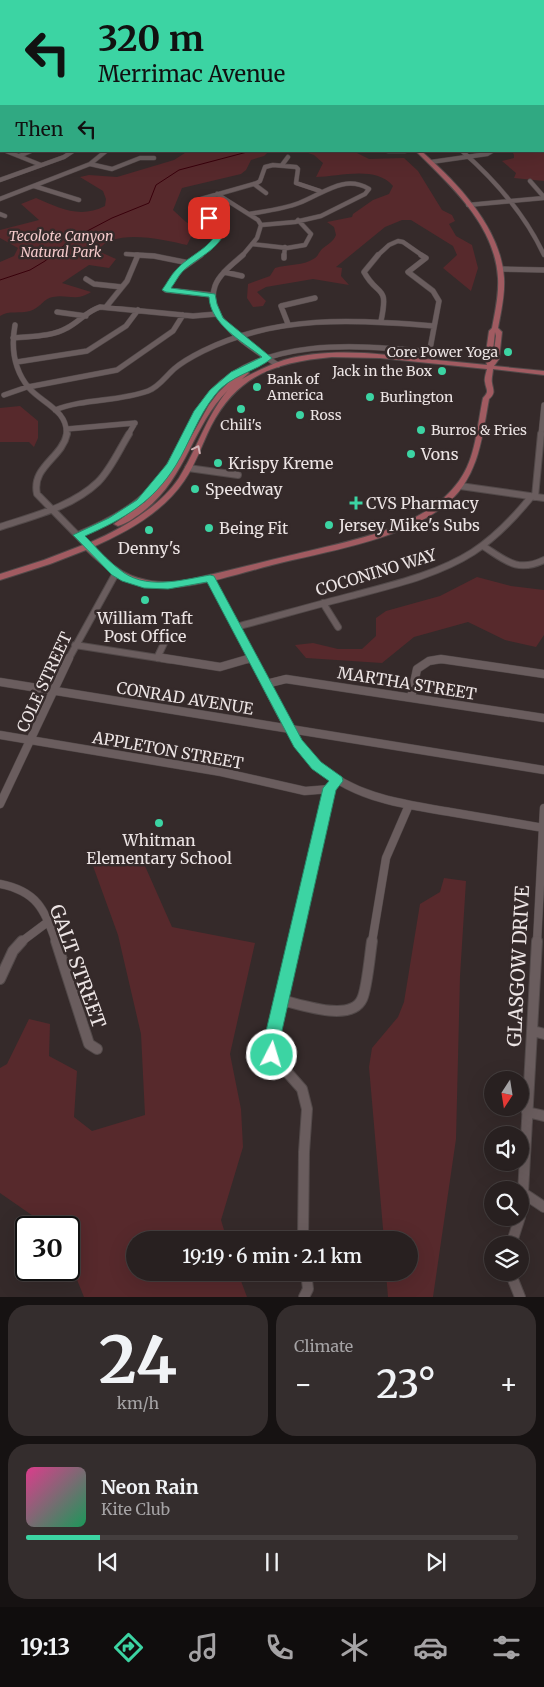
<!DOCTYPE html>
<html lang="en">
<head>
<meta charset="utf-8">
<style>
  body { margin:0; font-family:Merriweather,serif; background:#342d2d; color:#f1f3f6; height:100vh; display:flex; flex-direction:column; font-size:19px; white-space:nowrap }
  * { box-sizing:border-box; margin:0 }
  p { font-size:16px; color:#a5a3a5 }
  .icon { flex:none; width:28px; height:28px; fill:none; stroke:currentColor; stroke-width:2; stroke-linecap:round; stroke-linejoin:round }
  .map { position:relative; height:1297px; overflow:hidden }
  .drawer { display:flex; flex-direction:column; gap:8px; padding:8px; background:#161212; flex:1 }
  .drawer>* { flex:none }
  .guide { position:absolute; left:0px; top:0px; width:545px; height:152px; box-shadow:0 5px 20px #0002,0 0 0 1px #443e3e; background:#3cd4a3; color:#111; overflow:hidden }
  .needle { width:32px; rotate:192deg }
  .tools { position:absolute; left:484px; top:1071px; display:grid; gap:10px }
  .tools a { display:grid; place-items:center; width:45px; height:45px; border-radius:50%; background:#282020; box-shadow:0 5px 20px #0002,0 0 0 1px #443e3e; font-size:25px }
  .speed { position:absolute; left:15px; top:1216px; display:flex; gap:10px; font-size:25px; font-weight:700; text-align:center }
  .speed>* { display:grid; place-content:center; width:65px; height:65px; border-radius:50%; background:#282020; box-shadow:0 5px 20px #0002,0 0 0 1px #443e3e; line-height:1 }
  .speed .limit { border:2px solid #111; border-radius:8px; background:#fff; color:#111 }
  .pin { position:absolute; display:grid; place-items:center; width:42px; height:42px; color:#fff; margin:-21px; border-radius:10px; box-shadow:0 2px 8px #0006 }
  .me { position:absolute; width:55px; margin:-28px; rotate:5deg; stroke-linejoin:round; filter:drop-shadow(0 0 4px #0008) }
  .turn { display:flex; align-items:center; gap:18px; height:105px; padding:0 15px; font-size:22px }
  .turn .icon { width:65px; height:65px; stroke-width:2.5 }
  .turn b { display:block; font-size:35px; line-height:42px }
  .then { display:flex; align-items:center; height:48px; padding:0 15px; background:#0003; gap:10px; font-size:19px }
  .big { font-size:38px; font-weight:600; line-height:1.1 }
  .drawer .tile { flex:1; display:flex; flex-direction:column; justify-content:center; gap:8px; min-width:0; padding:0 18px; border-radius:20px; background:#342d2d }
  .drawer .dial { align-items:center; gap:0 }
  .dial b { font-size:65px; line-height:1 }
  .song { display:flex; align-items:center; gap:15px }
  .cover { width:60px; height:60px; border-radius:8px; background:linear-gradient(135deg,hsl(330 70% 55%),hsl(150 70% 35%)) }
  .played { height:5px; border-radius:2px; background:linear-gradient(90deg,#3cd4a3 15%,#443e3e 15%) }
  .keys { display:flex; justify-content:space-around; direction:ltr }
  .heat { display:flex; justify-content:space-between; align-items:center; font-size:28px; direction:ltr }
  .drawer .tiles { flex:1; display:grid; gap:8px; grid-template-columns:1fr 1fr }
  .tile:last-child { grid-column:span 2 }
  .trip { position:absolute; left:126px; top:1231px; width:292px; height:50px; border-radius:25px; background:#282020; box-shadow:0 5px 20px #0002,0 0 0 1px #443e3e; font-weight:600; line-height:50px; text-align:center }
  .tabs { display:flex; height:80px; justify-content:space-around; align-items:center; background:#100d0d; color:#a5a3a5 }
  .tabs .icon { width:35px; height:35px }
  .tabs .current { color:#3cd4a3 }
  .tabs b { font-size:22px; color:#f1f3f6 }
  .map>svg:first-child { display:block }
  .green { fill:#57292c }
  .lines { fill:none; stroke-linecap:round; stroke-linejoin:round }
  .stream { stroke:#39000b; stroke-width:1 }
  .minor-far5-casing { stroke:#524949; stroke-width:4 }
  .minor-far4-casing { stroke:#524949; stroke-width:5 }
  .minor-far3-casing { stroke:#524949; stroke-width:6 }
  .minor-far2-casing { stroke:#524949; stroke-width:8 }
  .minor-far1-casing { stroke:#524949; stroke-width:9 }
  .minor-casing { stroke:#524949; stroke-width:12 }
  .major-casing { stroke:#524949; stroke-width:2 }
  .minor-far5 { stroke:#6a5d5e; stroke-width:3 }
  .minor-far4 { stroke:#6a5d5e; stroke-width:4 }
  .minor-far3 { stroke:#6a5d5e; stroke-width:5 }
  .minor-far2 { stroke:#6a5d5e; stroke-width:6 }
  .minor-far1 { stroke:#6a5d5e; stroke-width:8 }
  .minor { stroke:#6a5d5e; stroke-width:10 }
  .major { fill:#a15b61; fill-rule:evenodd }
  .oneway { stroke:#d2b4b6 }
  .route { fill:#3cd4a3; stroke:#278a6a }
  .poi-dot { fill:#3cd4a3; stroke:#352a2a; stroke-width:2 }
  .labels { text-anchor:middle; dominant-baseline:central; stroke-width:5; stroke-linejoin:round; paint-order:stroke }
  .far-park-label { font-size:14px; font-style:italic; fill:#f4cacb; stroke:#352a2a }
  .far-poi-label { font-size:14px; fill:#ece4e4; stroke:#352a2a; text-anchor:start }
  .poi-label { font-size:16px; fill:#ece4e4; stroke:#352a2a; text-anchor:start }
  .street-label { font-size:16px; fill:#ece4e4; stroke:#352a2a }
  .near-street-label { font-size:19px; fill:#ece4e4; stroke:#352a2a }
</style>
</head>
<body>
<div class="map">
<svg width="544" height="1297" viewBox="0 0 544 1297">
  <rect width="100%" height="100%" fill="#352a2a"/>
  <path class="green" d="M68,0H260L263,1H67Z
    M544,69V181L514,178L516,173L502,161L514,158V155L512,151H544Z
    M188,151H269L264,156L251,160L246,170L241,174L182,188L173,210L186,222L196,227L187,245C165,240 112,227 98,251L116,259L109,268L89,265L62,283L91,292C75,302 68,294 53,297C44,298 39,309 30,311C20,314 9,310 0,316V262L14,256L18,248L0,238V230L39,220L21,204L36,198C59,208 80,219 105,206L106,199L103,191L80,177L89,175L117,177L174,160Z
    M302,151H353L369,159L404,158L418,171L442,210L452,215L455,221L449,224L456,236L472,245L478,268L471,291L443,268L457,255L453,246L411,220H402L385,227L336,267L342,268L341,276L349,285L313,279L266,287L257,292L266,301L263,306L253,307L247,298L248,284L270,276L275,268C287,264 304,266 315,258C318,256 319,252 322,249C328,244 333,242 336,235L334,227L327,222L352,217L353,214L373,200L389,194L393,186C375,165 339,177 316,177L323,163L314,155Z
    M20,406L38,421V438L34,447L29,442H0V408Z
    M477,577L511,586L544,590V635L536,647L505,640L468,622L414,637L382,663L306,658L295,645L313,643L338,649H362L376,636V618L386,611L440,596Z
    M98,853L141,857L172,927L255,943L230,1054L241,1109L243,1147L221,1220L227,1240H135V1272L238,1273L247,1297H84L69,1260V1228L49,1227L0,1193V1068L7,1064L29,1019L50,1024L49,1056L77,1071L74,1117L92,1131L145,1115L141,1034L118,935L93,866Z
    M444,878L466,881L460,976L456,1139L433,1297H388L386,1273L410,1272V1240H384L369,1067L372,1048L398,1017L404,1002L420,904L440,892Z"/>
  <g class="lines">
    <path class="stream" d="M223,0L225,1
      M94,1L104,0
      M0,280L30,270L45,261L72,239L112,218L149,203L156,185L179,170L251,151"/>
    <g class="minor-far5-casing">
      <path id="minor-far5" d="M275,0L277,1
        M323,0L343,1
        M416,1L420,0"/>
    </g>
    <g class="minor-far4-casing">
      <path id="minor-far4" d="M0,116L1,114
        M6,151L41,165
        M388,151H405
        M462,151C496,181 525,214 544,255
        M19,156L31,151
        M431,162L487,154L492,151
        M90,164L112,169L140,158H154
        M282,165L288,157
        M0,180L64,157L73,151
        M530,181L544,197
        M254,184L266,193
        M34,186L79,200
        M217,194L258,220L261,225L257,238L242,256
        M0,199L90,164L106,151
        M468,205L544,198
        M0,214L5,216
        M249,214C266,211 284,209 299,203C323,194 344,174 369,189L365,194L321,216L295,222L261,225
        M398,241L403,242L423,256
        M252,244L287,248L305,245L311,234L298,220
        M126,254L154,256
        M199,256L210,248L223,229L196,210L194,203L201,199L257,183L260,181L265,167L273,165L296,167L298,169L296,183L320,191
        M284,256L285,247
        M377,256L389,245L398,241"/>
    </g>
    <g class="minor-far3-casing">
      <path id="minor-far3" d="M136,255L154,256L189,263
        M201,255L180,270L166,290L213,295
        M243,255C234,263 219,274 215,286C203,320 254,350 278,365
        M378,255L364,272C378,298 389,283 381,321
        M421,255L426,258L408,272L433,291L439,301L430,349L433,356
        M284,258V255
        M500,269L544,270
        M224,272L242,276
        M86,279L94,284L122,287
        M106,307L127,281L138,255
        M57,312L86,316
        M288,324L281,306L315,298
        M15,325C11,347 14,370 29,388C42,403 69,411 66,435
        M13,338C31,336 51,337 67,328C79,322 87,311 100,307L193,316L217,314
        M17,362L87,351L126,326L138,310
        M28,387L117,370L173,331L183,315
        M4,395L27,387
        M55,410C85,398 118,402 148,391C159,387 165,377 174,369C182,362 193,356 203,351C275,315 355,319 434,326
        M67,429L135,423
        M128,435L135,423
        M187,435C194,420 201,404 212,392C262,337 356,345 423,351L430,349
        M541,435L544,405"/>
    </g>
    <g class="minor-far2-casing">
      <path id="minor-far2" d="M67,434C62,458 31,467 37,494L81,539
        M188,468L238,475
        M460,486L544,498
        M535,497L541,434
        M0,527C33,516 72,507 98,482C111,469 119,450 129,434
        M78,535C136,511 161,490 187,434
        M483,546C505,560 517,573 544,560
        M210,578L254,660
        M323,603L338,627
        M236,627C274,617 312,606 351,596C392,585 437,575 473,552C496,537 514,518 531,497
        M75,645L171,660
        M157,658L167,637
        M68,660L116,573
        M246,660L252,658
        M437,660H445"/>
    </g>
    <g class="minor-far1-casing">
      <path id="minor-far1" d="M163,658L220,667L251,658
        M253,658C269,689 288,736 313,760C349,797 401,804 450,812C481,817 513,823 544,828
        M0,682L544,770
        M266,684L286,679L544,718
        M411,698L417,669L429,661L441,659L544,674
        M0,735L221,772L305,791L330,789
        M0,804L69,658
        M0,884C36,891 45,909 56,942
        M21,942L49,921
        M295,942L330,789L337,781
        M372,942L386,858L409,805
        M537,942L544,808"/>
    </g>
    <g class="minor-casing">
      <path id="minor" d="M56,941L89,1044L97,1049
        M295,941L271,1044L272,1055L302,1089L307,1109L304,1152L303,1240
        M0,979L13,951L22,941
        M281,1000C300,1004 351,1023 362,999C367,989 370,954 372,941
        M533,1031L544,1034
        M527,1112L544,1116
        M523,1193L544,1207
        M511,1245L520,1217L523,1193L537,941
        M510,1272L520,1297
        M304,1297L308,1289L306,1272"/>
    </g>
    <g class="major-casing">
      <path id="major" d="M416,151H421C457,182 501,228 504,278C505,295 501,312 498,328L502,332L499,359L494,366L544,371V375L493,369C493,373 491,379 492,383C493,390 496,393 489,399C482,437 479,475 449,502C405,540 327,551 272,565C237,574 185,592 150,587C125,583 104,568 86,550L50,564L0,580V574L44,560L83,545L79,541L80,539H86L89,543C121,529 159,508 179,478C197,449 206,417 228,390C191,427 187,479 141,513C134,518 126,524 118,526L114,524L145,502L163,483L176,464L209,405L218,393L230,381L244,372L246,371L249,373L242,379C255,372 269,365 284,360C330,347 379,354 426,359C446,361 467,363 487,365L485,359L489,331L492,328C495,312 499,295 498,278C495,225 451,186 416,151ZM495,332L496,336L493,358L492,359ZM332,357L380,358L487,369C486,373 484,379 485,382C486,390 490,391 483,398C477,426 476,458 459,481C424,530 347,541 292,555C254,564 216,574 178,582C141,584 118,574 93,547C127,532 163,512 184,481C196,464 202,444 211,426C238,374 277,362 332,357Z"/>
    </g>
    <use href="#minor-far5" class="minor-far5"/>
    <use href="#minor-far4" class="minor-far4"/>
    <use href="#minor-far3" class="minor-far3"/>
    <use href="#minor-far2" class="minor-far2"/>
    <use href="#minor-far1" class="minor-far1"/>
    <use href="#minor" class="minor"/>
    <use href="#major" class="major"/>
  </g>
  <defs><path id="oneway-chevron" d="M-2-3.5L2.5 0L-2 3.5" fill="none" stroke-width="1.6" stroke-linecap="round" stroke-linejoin="round" transform="scale(1.25)"/></defs>
  <use class="oneway" href="#oneway-chevron" transform="translate(197 449) rotate(-64)"/>
  <path class="route" d="M207,217H212L225,226C226,246 195,259 183,271C178,276 175,283 171,288L215,294L217,304L223,318L272,358C256,372 230,375 215,395C198,416 190,442 176,465C153,502 124,519 85,536C96,547 107,560 119,569C144,591 181,580 210,575L214,576L302,740L321,762L342,777L343,781L336,790L279,1044L280,1055L277,1060L272,1062L266,1060L263,1044L323,788L329,781L312,769L294,747L207,582L168,589L144,588L122,581L112,575L73,535L109,518L137,500L167,464L194,411L210,390L231,372L262,357C243,342 210,324 209,297L166,292L162,290C167,283 171,275 176,270C190,254 210,250 219,228L207,220Z"/>
  <g class="poi-dot">
    <circle cx="508" cy="352" r="5"/>
    <circle cx="442" cy="371" r="5"/>
    <circle cx="257" cy="387" r="5"/>
    <circle cx="370" cy="397" r="5"/>
    <circle cx="241" cy="409" r="5"/>
    <circle cx="300" cy="415" r="5"/>
    <circle cx="421" cy="430" r="5"/>
    <circle cx="411" cy="454" r="5"/>
    <circle cx="218" cy="463" r="5"/>
    <circle cx="195" cy="489" r="5"/>
    <path d="M353.5 495.5h5v5h5v5h-5v5h-5v-5h-5v-5h5z"/>
    <circle cx="329" cy="525" r="5"/>
    <circle cx="209" cy="528" r="5"/>
    <circle cx="149" cy="530" r="5"/>
    <circle cx="145" cy="600" r="5"/>
    <circle cx="159" cy="823" r="5"/>
  </g>
  <g class="labels">
    <g class="far-park-label">
      <text x="61" y="236">Tecolote Canyon<tspan x="61" dy="16">Natural Park</tspan></text>
    </g>
    <g class="far-poi-label">
      <text x="498" y="352" text-anchor="end">Core Power Yoga</text>
      <text x="432" y="371" text-anchor="end">Jack in the Box</text>
      <text x="267" y="379">Bank of<tspan x="267" dy="16">America</tspan></text>
      <text x="380" y="397">Burlington</text>
      <text x="310" y="415">Ross</text>
      <text x="241" y="425" text-anchor="middle">Chili's</text>
      <text x="431" y="430">Burros &amp; Fries</text>
    </g>
    <g class="poi-label">
      <text x="421" y="454">Vons</text>
      <text x="228" y="463">Krispy Kreme</text>
      <text x="205" y="489">Speedway</text>
      <text x="366" y="503">CVS Pharmacy</text>
      <text x="339" y="525">Jersey Mike's Subs</text>
      <text x="219" y="528">Being Fit</text>
      <text x="149" y="548" text-anchor="middle">Denny's</text>
      <text x="145" y="618" text-anchor="middle">William Taft<tspan x="145" dy="18">Post Office</tspan></text>
      <text x="159" y="840" text-anchor="middle">Whitman<tspan x="159" dy="18">Elementary School</tspan></text>
    </g>
    <g class="street-label">
      <text transform="translate(376 572) rotate(-17)">COCONINO WAY</text>
      <text transform="translate(44 682) rotate(-65)">COLE STREET</text>
      <text transform="translate(407 683) rotate(9)">MARTHA STREET</text>
      <text transform="translate(185 698) rotate(9)">CONRAD AVENUE</text>
      <text transform="translate(168 750) rotate(10)">APPLETON STREET</text>
    </g>
    <g class="near-street-label">
      <text transform="translate(78 966) rotate(70)">GALT STREET</text>
      <text transform="translate(518 966) rotate(-87)">GLASGOW DRIVE</text>
    </g>
  </g>
</svg>
<div class="tools">
<a><svg class="needle" viewBox="-14 -14 28 28"><path d="M0-13l5 13h-10z" fill="#e53935"/><path d="M0 13l5-13h-10z" fill="#a5a3a5"/></svg></a>
<a><svg class="icon" aria-label="sound" viewBox="0 0 24 24"><path d="M4 9h4l5-4v14l-5-4H4zM17 9q2 3 0 6"/></svg></a>
<a><svg class="icon" aria-label="search" viewBox="0 0 24 24"><circle cx="10" cy="10" r="6"/><path d="M15 15l6 6"/></svg></a>
<a><svg class="icon" aria-label="layers" viewBox="0 0 24 24"><path d="M12 4l9 5-9 5-9-5zM3 14l9 5 9-5"/></svg></a>
</div>
<div class="speed"><div class="limit">30</div></div>
<div class="pin" style="left:209px;top:218px;background:#d93025"><svg class="icon" aria-label="arrive" viewBox="0 0 24 24"><path d="M6 21V4h12l-3 4 3 4H6"/></svg></div>
<svg class="me" style="left:272px;top:1055px" viewBox="-20 -20 40 40"><circle r="17" fill="#3cd4a3" stroke="#fff" stroke-width="3"/><path d="M0-11L8 9 0 5-8 9z" fill="#fff"/></svg>
<div class="trip">19:19 · 6 min · 2.1 km</div>
<div class="guide">
<div class="turn"><svg class="icon" aria-label="left" viewBox="0 0 24 24"><path d="M17 20v-9H6M10 6l-5 5 5 5"/></svg><div><b>320 m</b>Merrimac Avenue</div></div>
<div class="then">Then<svg class="icon" aria-label="left" viewBox="0 0 24 24"><path d="M17 20v-9H6M10 6l-5 5 5 5"/></svg></div>
</div>
</div>
<section class="drawer">
<div class="tiles">
<div class="tile dial"><b>24</b><p>km/h</p></div>
<div class="tile"><p>Climate</p>
<div class="heat"><a>−</a><b class="big">23°</b><a>+</a></div>
</div>
<div class="tile">
<div class="song"><i class="cover"></i><div><b>Neon Rain</b><p>Kite Club</p></div></div>
<div class="played"></div>
<div class="keys"><svg class="icon" aria-label="previous" viewBox="0 0 24 24"><path d="M18 5L8 12l10 7zM5 5v14"/></svg><svg class="icon" aria-label="pause" viewBox="0 0 24 24"><path d="M8 5v14M16 5v14"/></svg><svg class="icon" aria-label="next" viewBox="0 0 24 24"><path d="M6 5l10 7-10 7zM19 5v14"/></svg></div>
</div>
</div>
</section>
<nav class="tabs">
<b>19:13</b>
<svg class="icon current" aria-label="directions" viewBox="0 0 24 24"><path d="M12 3l9 9-9 9-9-9zM9 14v-3h6M13 9l2 2-2 2"/></svg>
<svg class="icon" aria-label="music" viewBox="0 0 24 24"><path d="M9 18V5l10-2v13"/><circle cx="6" cy="18" r="3"/><circle cx="16" cy="16" r="3"/></svg>
<svg class="icon" aria-label="phone" viewBox="0 0 24 24"><path d="M5 4h4l2 5-3 2q2 4 5 5l2-3 5 2v4C11 20 4 13 5 4z"/></svg>
<svg class="icon" aria-label="climate" viewBox="0 0 24 24"><path d="M12 3v18M4 7l16 10M4 17L20 7"/></svg>
<svg class="icon" aria-label="car" viewBox="0 0 24 24"><path d="M5 17H2v-5l4-1 3-4h7l3 4 3 1v5h-3M9 17h6M6 11h13"/><circle cx="7" cy="17" r="2"/><circle cx="17" cy="17" r="2"/></svg>
<svg class="icon" aria-label="filters" viewBox="0 0 24 24"><path d="M4 7h16M4 17h16"/><circle cx="9" cy="7" r="2"/><circle cx="15" cy="17" r="2"/></svg>
</nav>
</body>
</html>
